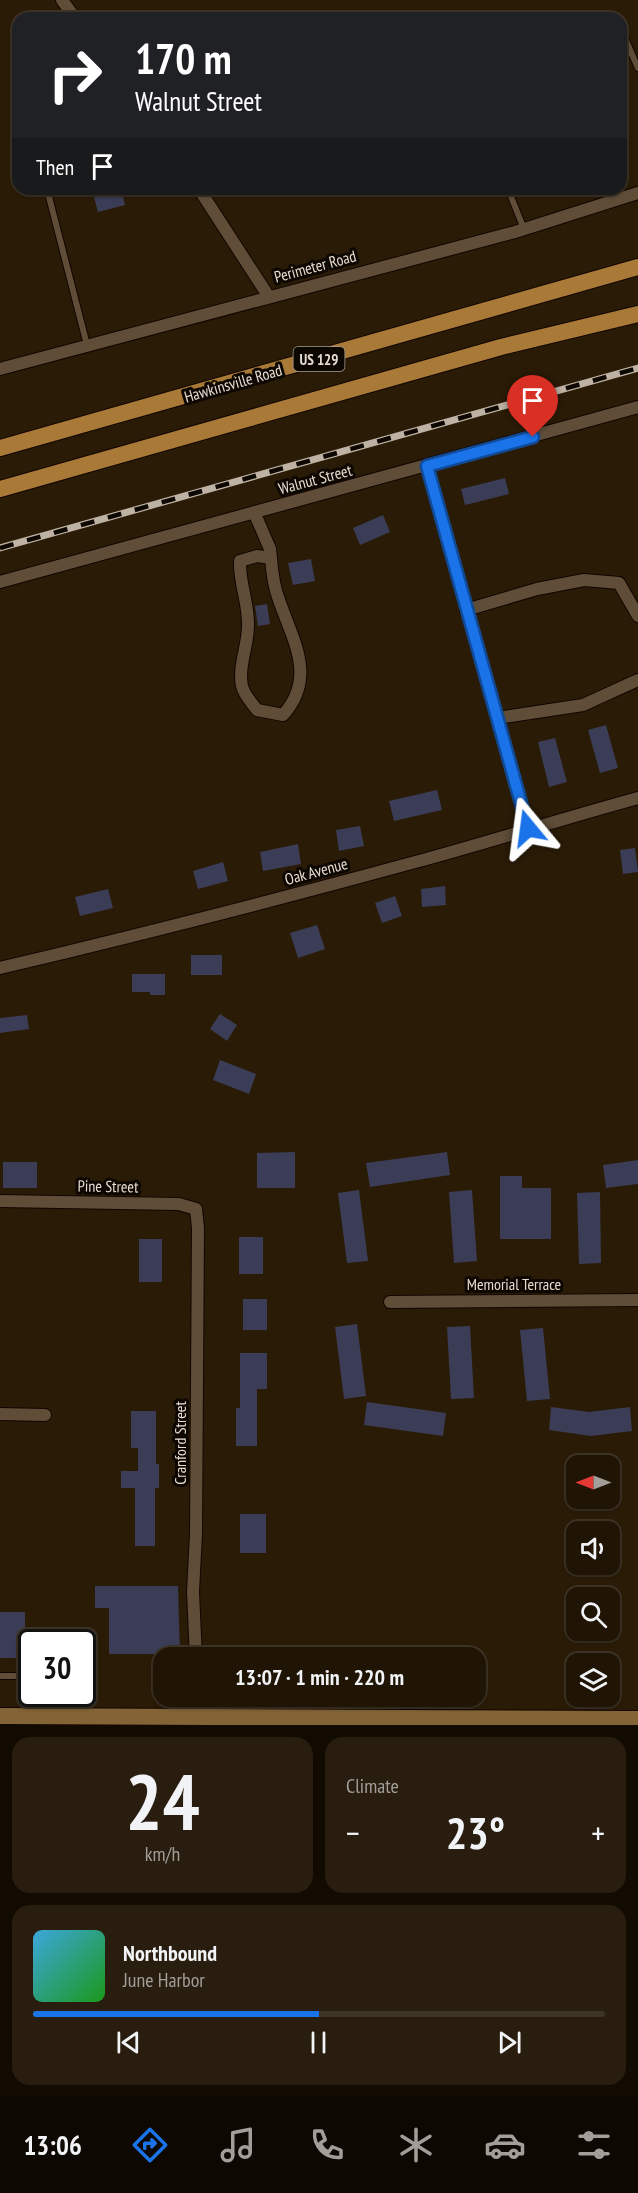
<!DOCTYPE html>
<html lang="en">
<head>
<meta charset="utf-8">
<style>
  body { margin:0; font-family:"PT Sans Narrow",sans-serif; background:#281d0e; color:#f1f3f6; height:100vh; display:flex; flex-direction:column; font-size:22px; white-space:nowrap }
  * { box-sizing:border-box; margin:0 }
  p { font-size:20px; color:#a29e9a }
  .icon { flex:none; width:33px; height:33px; fill:none; stroke:currentColor; stroke-width:2; stroke-linecap:round; stroke-linejoin:round }
  .map { position:relative; height:1725px; overflow:hidden }
  .panel { display:flex; flex-direction:column; gap:12px; padding:12px; background:#120b02; flex:1 }
  .panel>* { flex:none }
  .guide { position:absolute; left:12px; top:12px; width:615px; height:183px; border-radius:18px; box-shadow:0 2px 4px #0004,0 0 0 2px #3d3326; background:#202124; color:#fff; overflow:hidden }
  .needle { width:39px; rotate:270deg }
  .controls { position:absolute; left:566px; top:1455px; display:grid; gap:12px }
  .controls a { display:grid; place-items:center; width:54px; height:54px; border-radius:12px; background:#201404; box-shadow:0 2px 4px #0004,0 0 0 2px #3d3326; font-size:30px }
  .speed { position:absolute; left:18px; top:1629px; display:flex; gap:12px; font-size:30px; font-weight:700; text-align:center }
  .speed>* { display:grid; place-content:center; width:78px; height:78px; border-radius:50%; background:#201404; box-shadow:0 2px 4px #0004,0 0 0 2px #3d3326; line-height:1 }
  .speed .limit { border:3px solid #111; border-radius:9px; background:#fff; color:#111 }
  .pin { position:absolute; display:grid; place-items:center; width:51px; height:51px; color:#fff; margin:-62px -26px; border-radius:50% 50% 50% 0; rotate:-45deg; box-shadow:0 0 6px #0007 }
  .pin .icon { rotate:45deg }
  .me { position:absolute; width:66px; margin:-33px; rotate:344deg; stroke-linejoin:round; filter:drop-shadow(0 0 4px #0008) }
  .turn { display:flex; align-items:center; gap:21px; height:126px; padding:0 24px; font-size:27px }
  .turn .icon { width:78px; height:78px; stroke-width:2.5 }
  .turn b { display:block; font-size:42px; line-height:51px }
  .then { display:flex; align-items:center; height:57px; padding:0 24px; background:#0003; gap:12px; font-size:22px }
  .big { font-size:45px; font-weight:700; line-height:1.1 }
  .panel .tile { flex:1; display:flex; flex-direction:column; justify-content:center; gap:9px; min-width:0; padding:0 21px; border-radius:18px; background:#281d0e }
  .panel .dial { align-items:center; gap:0 }
  .dial b { font-size:78px; line-height:1 }
  .song { display:flex; align-items:center; gap:18px }
  .cover { width:72px; height:72px; border-radius:9px; background:linear-gradient(135deg,hsl(200 70% 55%),hsl(120 70% 35%)) }
  .played { height:6px; border-radius:3px; background:linear-gradient(90deg,#1a73e8 50%,#3d3326 50%) }
  .keys { display:flex; justify-content:space-around; direction:ltr }
  .heat { display:flex; justify-content:space-between; align-items:center; font-size:33px; direction:ltr }
  .panel .tiles { flex:1; display:grid; gap:12px; grid-template-columns:1fr 1fr }
  .tile:last-child { grid-column:span 2 }
  .trip { position:absolute; left:153px; top:1647px; width:333px; height:60px; border-radius:18px; background:#201404; box-shadow:0 2px 4px #0004,0 0 0 2px #3d3326; font-weight:700; line-height:60px; text-align:center }
  .tabs { display:flex; height:96px; justify-content:space-around; align-items:center; background:#0d0802; color:#a29e9a }
  .tabs .icon { width:42px; height:42px }
  .tabs .on { color:#1a73e8 }
  .tabs b { font-size:27px; color:#f1f3f6 }
  .map>svg:first-child { display:block }
  .building { fill:#3a3d55 }
  .lines { fill:none; stroke-linecap:round; stroke-linejoin:round }
  .service-casing { stroke:#120500; stroke-width:8 }
  .minor-casing { stroke:#120500; stroke-width:14 }
  .secondary-casing { stroke:#120500; stroke-width:18 }
  .primary-casing { stroke:#120500; stroke-width:18 }
  .service { stroke:#5f4d38; stroke-width:6 }
  .minor { stroke:#5f4d38; stroke-width:12 }
  .secondary { stroke:#846437; stroke-width:16 }
  .primary { stroke:#a97a37; stroke-width:16 }
  .rail-casing { stroke:#beb2a4; stroke-width:7 }
  .rail { stroke:#0d0702; stroke-width:4.5; stroke-dasharray:14; stroke-linecap:butt }
  .route-casing { stroke:#114b97; stroke-width:15 }
  .route { stroke:#1a73e8; stroke-width:10 }
  .labels { text-anchor:middle; dominant-baseline:central; stroke-width:6; stroke-linejoin:round; paint-order:stroke }
  .shield { fill:#0d0702; stroke:#a69c92; stroke-width:1.5 }
  .shield-label { font-size:15px; font-weight:bold; fill:#e7dcd0 }
  .street-label { font-size:16px; fill:#e7dcd0; stroke:#0d0702 }
</style>
</head>
<body>
<div class="map">
<svg width="638" height="1725" viewBox="0 0 638 1725">
  <rect width="100%" height="100%" fill="#2a1b06"/>
  <path class="building" d="M92,189H121L125,205L98,212Z
    M505,478L509,494L465,505L461,489Z
    M383,515L390,532L360,545L353,528Z
    M311,559L315,581L293,585L288,563Z
    M267,604L270,624L258,626L255,606Z
    M606,725L618,768L600,773L588,730Z
    M555,738L567,782L549,787L538,742Z
    M437,790L442,810L394,821L389,801Z
    M360,826L364,846L339,851L336,830Z
    M298,844L301,864L263,871L260,852Z
    M635,848L638,872L623,874L620,850Z
    M223,862L228,881L198,889L193,871Z
    M445,886L446,905L422,907L421,889Z
    M108,889L113,908L80,916L75,897Z
    M395,896L402,916L382,923L375,903Z
    M317,925L325,949L298,958L290,933Z
    M191,955H222V975H191Z
    M132,974H165V995H150V992H132Z
    M220,1014L237,1025L227,1041L210,1029Z
    M27,1015L29,1029L0,1033V1018Z
    M220,1060L256,1074L249,1094L213,1080Z
    M295,1152V1188H257V1153Z
    M447,1152L450,1175L370,1187L366,1163Z
    M638,1160V1184L606,1188L603,1165Z
    M3,1162H37V1188H3Z
    M500,1176H522V1188H551V1239H500Z
    M359,1190L368,1261L347,1263L338,1193Z
    M472,1190L477,1261L454,1263L449,1192Z
    M600,1192L601,1263L579,1264L577,1193Z
    M239,1237H263V1274H239Z
    M139,1239H162V1282H139Z
    M243,1299H267V1330H243Z
    M357,1324L366,1396L344,1399L335,1327Z
    M470,1326L474,1398L451,1399L447,1327Z
    M543,1328L550,1399L527,1401L520,1330Z
    M240,1353H267V1389H257V1446H236V1408H240Z
    M367,1402L446,1413L443,1436L364,1425Z
    M551,1407L589,1412L630,1407L632,1431L591,1436L549,1430Z
    M131,1411H156V1464H159V1488H155V1546H135V1488H121V1471H138V1448H131Z
    M240,1514H266V1553H240Z
    M95,1586H178L180,1654H109V1608H95Z
    M0,1612H25V1658H0Z"/>
  <g class="lines">
    <g class="service-casing">
      <path id="service" d="M621,29L638,68
        M47,189L87,345
        M508,189L524,229
        M0,1676H21"/>
    </g>
    <g class="minor-casing">
      <path id="minor" d="M62,0L75,18
        M199,189L269,297
        M0,369L515,232L638,193
        M427,467L528,828
        M254,512L270,549L271,558
        M257,556L271,558C272,572 274,587 279,600C293,641 317,677 283,715L257,710C252,703 244,695 242,686C238,666 248,646 248,626C249,604 239,583 240,561Z
        M0,582L638,407
        M466,610L537,589L584,580L619,583L638,616
        M497,718L583,705L638,680
        M0,968C140,935 280,899 419,861C492,841 565,818 638,798
        M0,1201L179,1204L196,1209L198,1228L196,1534L193,1592L196,1658
        M390,1302L638,1300
        M0,1414L45,1415
        M197,1696L198,1717"/>
    </g>
    <g class="secondary-casing">
      <path id="secondary" d="M0,1716L638,1719"/>
    </g>
    <g class="primary-casing">
      <path id="primary" d="M0,448L638,267
        M0,489L501,347L638,314"/>
    </g>
    <use href="#service" class="service"/>
    <use href="#minor" class="minor"/>
    <use href="#secondary" class="secondary"/>
    <use href="#primary" class="primary"/>
    <g class="rail-casing">
      <path id="rail" d="M0,548L638,368"/>
    </g>
    <use href="#rail" class="rail"/>
  </g>
  <g class="lines">
    <g class="route-casing">
      <path id="route" d="M528,828L427,466L533,437"/>
    </g>
    <use href="#route" class="route"/>
  </g>
  <g class="labels">
    <rect class="shield" x="293.5" y="347" width="51" height="24" rx="4.5"/>
    <g class="shield-label">
      <text x="319" y="359">US 129</text>
    </g>
    <g class="street-label">
      <text transform="translate(315 266) rotate(-15)">Perimeter Road</text>
      <text transform="translate(233 383) rotate(-16)">Hawkinsville Road</text>
      <text transform="translate(315 479) rotate(-15)">Walnut Street</text>
      <text transform="translate(316 871) rotate(-15)">Oak Avenue</text>
      <text transform="translate(108 1186) rotate(1)">Pine Street</text>
      <text x="514" y="1284">Memorial Terrace</text>
      <text transform="translate(180 1443) rotate(-90)">Cranford Street</text>
    </g>
  </g>
</svg>
<div class="controls">
<a><svg class="needle" viewBox="-14 -14 28 28"><path d="M0-13l5 13h-10z" fill="#e53935"/><path d="M0 13l5-13h-10z" fill="#a29e9a"/></svg></a>
<a><svg class="icon" aria-label="sound" viewBox="0 0 24 24"><path d="M4 9h4l5-4v14l-5-4H4zM17 9q2 3 0 6"/></svg></a>
<a><svg class="icon" aria-label="search" viewBox="0 0 24 24"><circle cx="10" cy="10" r="6"/><path d="M15 15l6 6"/></svg></a>
<a><svg class="icon" aria-label="layers" viewBox="0 0 24 24"><path d="M12 4l9 5-9 5-9-5zM3 14l9 5 9-5"/></svg></a>
</div>
<div class="speed"><div class="limit">30</div></div>
<div class="pin" style="left:533px;top:437px;background:#d93025"><svg class="icon" aria-label="arrive" viewBox="0 0 24 24"><path d="M6 21V4h12l-3 4 3 4H6"/></svg></div>
<svg class="me" style="left:528px;top:828px" viewBox="-20 -20 40 40"><path d="M0-17L14 15 0 8-14 15z" fill="#1a73e8" stroke="#fff" stroke-width="4"/></svg>
<div class="trip">13:07 · 1 min · 220 m</div>
<div class="guide">
<div class="turn"><svg class="icon" aria-label="right" viewBox="0 0 24 24"><path d="M7 20v-9h11M14 6l5 5-5 5"/></svg><div><b>170 m</b>Walnut Street</div></div>
<div class="then">Then<svg class="icon" aria-label="arrive" viewBox="0 0 24 24"><path d="M6 21V4h12l-3 4 3 4H6"/></svg></div>
</div>
</div>
<section class="panel">
<div class="tiles">
<div class="tile dial"><b>24</b><p>km/h</p></div>
<div class="tile"><p>Climate</p>
<div class="heat"><a>−</a><b class="big">23°</b><a>+</a></div>
</div>
<div class="tile">
<div class="song"><i class="cover"></i><div><b>Northbound</b><p>June Harbor</p></div></div>
<div class="played"></div>
<div class="keys"><svg class="icon" aria-label="previous" viewBox="0 0 24 24"><path d="M18 5L8 12l10 7zM5 5v14"/></svg><svg class="icon" aria-label="pause" viewBox="0 0 24 24"><path d="M8 5v14M16 5v14"/></svg><svg class="icon" aria-label="next" viewBox="0 0 24 24"><path d="M6 5l10 7-10 7zM19 5v14"/></svg></div>
</div>
</div>
</section>
<nav class="tabs">
<b>13:06</b>
<svg class="icon on" aria-label="directions" viewBox="0 0 24 24"><path d="M12 3l9 9-9 9-9-9zM9 14v-3h6M13 9l2 2-2 2"/></svg>
<svg class="icon" aria-label="music" viewBox="0 0 24 24"><path d="M9 18V5l10-2v13"/><circle cx="6" cy="18" r="3"/><circle cx="16" cy="16" r="3"/></svg>
<svg class="icon" aria-label="phone" viewBox="0 0 24 24"><path d="M5 4h4l2 5-3 2q2 4 5 5l2-3 5 2v4C11 20 4 13 5 4z"/></svg>
<svg class="icon" aria-label="climate" viewBox="0 0 24 24"><path d="M12 3v18M4 7l16 10M4 17L20 7"/></svg>
<svg class="icon" aria-label="car" viewBox="0 0 24 24"><path d="M5 17H2v-5l4-1 3-4h7l3 4 3 1v5h-3M9 17h6M6 11h13"/><circle cx="7" cy="17" r="2"/><circle cx="17" cy="17" r="2"/></svg>
<svg class="icon" aria-label="filters" viewBox="0 0 24 24"><path d="M4 7h16M4 17h16"/><circle cx="9" cy="7" r="2"/><circle cx="15" cy="17" r="2"/></svg>
</nav>
</body>
</html>
